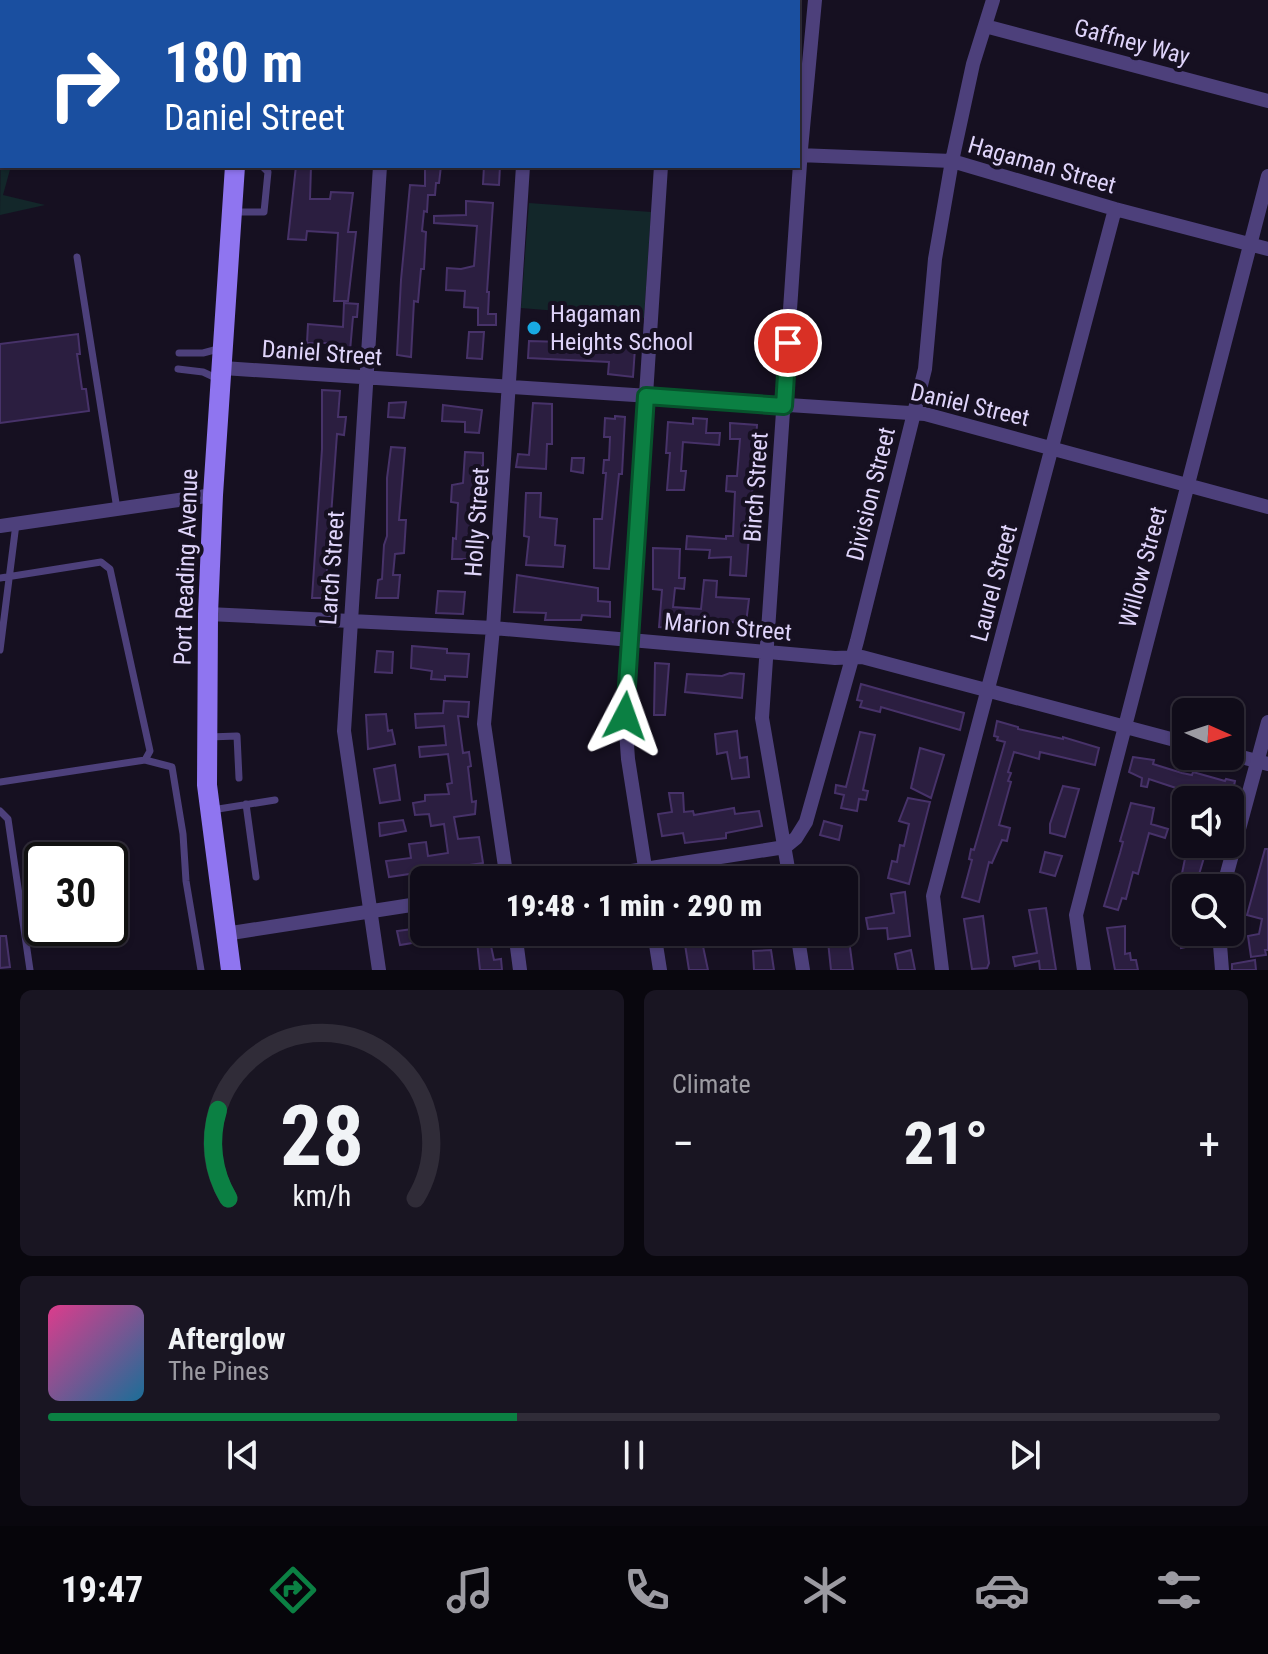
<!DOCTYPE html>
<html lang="en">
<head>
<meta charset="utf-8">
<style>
  body { margin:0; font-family:"Roboto Condensed",sans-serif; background:#191522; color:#f1f3f6; height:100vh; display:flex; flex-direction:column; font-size:30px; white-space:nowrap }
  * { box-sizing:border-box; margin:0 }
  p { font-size:26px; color:#9c9ba2 }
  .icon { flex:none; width:44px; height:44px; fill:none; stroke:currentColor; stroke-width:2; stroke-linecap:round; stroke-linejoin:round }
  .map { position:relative; height:970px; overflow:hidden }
  .details { display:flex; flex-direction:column; gap:20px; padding:20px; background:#09070e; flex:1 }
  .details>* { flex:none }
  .banner { position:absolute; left:0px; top:0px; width:800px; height:168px; box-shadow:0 2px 6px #0004,0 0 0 2px #302c38; background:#1a4fa0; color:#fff; overflow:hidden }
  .needle { width:52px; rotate:93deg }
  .fabs { position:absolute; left:1172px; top:698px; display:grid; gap:16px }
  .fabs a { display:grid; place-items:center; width:72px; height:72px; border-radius:12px; background:#100c19; box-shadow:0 2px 6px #0004,0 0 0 2px #302c38; font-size:40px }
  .speed { position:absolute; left:24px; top:842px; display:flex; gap:16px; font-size:40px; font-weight:700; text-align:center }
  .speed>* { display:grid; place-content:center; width:104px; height:104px; border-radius:50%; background:#100c19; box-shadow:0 2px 6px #0004,0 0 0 2px #302c38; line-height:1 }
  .speed .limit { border:4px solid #111; border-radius:12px; background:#fff; color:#111 }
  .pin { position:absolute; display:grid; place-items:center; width:68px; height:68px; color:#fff; margin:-34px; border:4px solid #fff; border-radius:50%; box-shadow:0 2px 8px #0007 }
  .me { position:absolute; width:88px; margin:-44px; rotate:4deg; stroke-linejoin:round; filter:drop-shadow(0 0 6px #0008) }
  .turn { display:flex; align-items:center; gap:28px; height:168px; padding:0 32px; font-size:36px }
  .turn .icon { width:104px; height:104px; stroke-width:2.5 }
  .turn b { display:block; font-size:56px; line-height:68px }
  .big { font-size:60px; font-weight:800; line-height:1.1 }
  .details .card { flex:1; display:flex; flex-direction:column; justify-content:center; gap:12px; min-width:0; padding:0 28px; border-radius:12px; background:#191522 }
  .details .dial { align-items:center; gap:0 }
  .dial svg { height:208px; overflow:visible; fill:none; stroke:#302c38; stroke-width:7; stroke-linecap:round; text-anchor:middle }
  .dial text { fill:#f1f3f6; stroke:none }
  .song { display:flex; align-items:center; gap:24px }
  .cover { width:96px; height:96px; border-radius:12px; background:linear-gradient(135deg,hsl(330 70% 55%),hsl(200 70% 35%)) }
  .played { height:8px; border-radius:4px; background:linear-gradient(90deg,#0b8043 40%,#302c38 40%) }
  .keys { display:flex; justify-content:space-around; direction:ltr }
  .heat { display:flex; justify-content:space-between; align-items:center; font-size:44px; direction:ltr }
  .details .tiles { flex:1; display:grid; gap:20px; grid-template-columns:1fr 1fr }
  .card:last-child { grid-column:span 2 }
  .trip { position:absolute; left:410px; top:866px; width:448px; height:80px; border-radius:12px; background:#100c19; box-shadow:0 2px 6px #0004,0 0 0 2px #302c38; font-weight:800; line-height:80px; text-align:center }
  .menu { display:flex; height:128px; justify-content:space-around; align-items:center; background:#06050a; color:#9c9ba2 }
  .menu .icon { width:56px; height:56px }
  .menu .on { color:#0b8043 }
  .menu b { font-size:36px; color:#f1f3f6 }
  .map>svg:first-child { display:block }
  .green { fill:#13272a }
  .building { fill:#2b1e40; stroke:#473269; stroke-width:2 }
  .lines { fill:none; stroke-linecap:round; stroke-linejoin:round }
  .lane { stroke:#4d407b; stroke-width:7 }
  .street { stroke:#4d407b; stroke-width:14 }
  .secondary { stroke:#8f75f0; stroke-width:20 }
  .route-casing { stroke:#07532c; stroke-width:20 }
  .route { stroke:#0b8043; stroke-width:14 }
  .poi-dot { fill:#18a9e3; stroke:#161021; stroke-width:3 }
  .labels { text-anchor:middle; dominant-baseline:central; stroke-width:8; stroke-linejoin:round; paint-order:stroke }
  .street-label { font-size:24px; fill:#dfd4fa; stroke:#161021 }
  .poi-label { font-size:24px; fill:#dfd4fa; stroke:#161021; text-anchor:start }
</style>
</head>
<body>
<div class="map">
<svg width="1268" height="970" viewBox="0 0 1268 970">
  <rect width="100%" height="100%" fill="#161021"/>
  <path class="green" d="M2,40V166H11L3,195L45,205L0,215Z
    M529,203L651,212L644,318L521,308Z"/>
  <path class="building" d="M296,166H311L310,199H330L331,192L353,193L348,232H356L348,301H334L338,233L307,231L306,240L288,239Z
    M425,166H441L439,183H436L435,195H428L427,212L424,211L422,231L426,232L424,269H421L418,302L414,301L411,357L397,355L401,280L410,185L425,186Z
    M484,166H500L499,185L483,184Z
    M466,201L493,203L487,292H489L488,314H496V325H478V308L464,307L465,291L446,290L447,268L461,269L474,266L477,226L434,223V216L466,215Z
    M344,303L358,304L357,317H353L350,351L335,350V343H307L308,324L343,327Z
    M469,332H484L482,359L467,358Z
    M78,334L80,354H77L82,389H86L89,411L0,423V344Z
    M529,341L597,343L635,348L633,377L608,374L609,362L528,358Z
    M322,390L340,391L338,417H346L344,435L337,434L325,598H312L322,449Z
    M406,402L404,418L388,417L389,403Z
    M533,403L552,404V444H547L546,469L516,467L518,454L529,455Z
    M443,405L482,410L479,433L465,432V422L442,421Z
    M615,416L625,417L622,474H619L609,569L594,568V519H602L606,473H603L604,460H609L610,437H604L605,418L615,419Z
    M693,418L707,419L706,433H720L719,445L683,442L681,471H686L684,490H667L670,453H666L668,422L693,424Z
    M730,423L757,425L746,576L730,575L731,557L709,558L710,550L686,549L687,536L726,539V536H733L735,492L726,491L727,476H737L740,439H730Z
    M391,447L405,448L399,520H406L404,553L395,554L393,575H400L398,598H376L378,580L382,579L384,545L387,536V478Z
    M465,452L483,453V466H474L475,503L468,559H452L453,538L456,539L458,503L451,502L452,485L463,483Z
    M572,458H584L583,473L571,471Z
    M526,493H541L540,517L557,519L555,545L565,546L563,567L526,565L529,537L524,536Z
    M653,548L680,549L679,578H685L684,589L675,588L673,607L701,609L704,580L717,581L716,597L749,599L746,623L727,622L726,633L713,632V628L671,624V628L659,627L662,590L653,589Z
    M517,575L598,588V601L610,602V617L582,615L581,620H545L546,613L514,612Z
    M438,591L465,592L463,614L436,613Z
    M412,646L447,649V653L469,654L467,677L445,676V680L431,679L432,671L411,668Z
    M377,651L393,652L392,673L375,672Z
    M655,663L669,664L665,715H654Z
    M730,673L744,674L742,698L685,692L687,674L722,676Z
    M861,684L964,713L960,730L881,707L880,712L860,707L862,701L857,700Z
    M444,701L469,702L468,717L458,716L463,753L469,752L471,766L468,767L472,802L476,801L475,814L454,817L458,839L479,837L483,863L389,877L386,861L411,858L409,844L426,842L428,856L448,853L444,824L431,826L429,814L415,815L413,803L425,801V795L449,794L447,784L452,783L448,754L420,757L419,747L446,745L444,726L416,728L415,714L443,713Z
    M386,714L388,731L392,730L395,744L368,749L366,715Z
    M997,721L1018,727V729L1063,739V737L1099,748L1095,765L1040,752L1039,759L1014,752L1008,772L1011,773L1008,781L1011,782L999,825L1010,828L1007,841L1002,840L992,863L989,862L979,902L962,897L972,860L969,859L971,849L974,850L1005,742L997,740L998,737L994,736Z
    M737,731L740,758L747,757L749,777L732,779L727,752L717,754L715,734Z
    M860,732L875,735L863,790L868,791L866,800L859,799L857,811L841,808L844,795L835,793L836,785L846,787Z
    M920,748L944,755L931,798L911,788Z
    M1133,757L1154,760L1153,764L1182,773L1192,775L1193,772L1225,781L1226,779L1235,781L1231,800L1203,793L1201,799L1184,795L1185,791L1149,779L1147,787L1141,786L1142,778L1129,772Z
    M395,765L400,800L380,803L374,769Z
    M1063,786L1079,789L1065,837L1050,833V824Z
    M669,793H683L684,812L693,811L694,815L734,808L735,814L759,811L762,826L726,833V838L685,843L683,833L662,836L658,814L672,812Z
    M908,798L930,802L909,884L888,878L892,861L897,862L900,845L904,846L909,824L899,821Z
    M1131,803L1154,808L1151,824L1168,829L1165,838L1149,833L1138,874L1133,872L1126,899L1122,898L1118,910L1104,906L1120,853L1123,842L1120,841Z
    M403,820L406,831L380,836L379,823Z
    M824,821L842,826L839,840L820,835Z
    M1188,844H1208L1195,888H1179Z
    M1265,849H1268V950H1265L1266,955L1251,957L1248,936L1259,934L1262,919L1247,915Z
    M1045,852L1062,856L1055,876L1040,872Z
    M905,892L910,936L888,939L887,928L868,929L866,918L894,913L891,894Z
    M1046,908L1056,970H1040L1039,961L1015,966L1013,957L1037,953L1029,910Z
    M1186,915V947L1181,948L1175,916Z
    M983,916L989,963L987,968L972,969L964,919Z
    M1125,926V954L1130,953L1131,960H1136L1138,970H1115L1107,928Z
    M413,929V932H447L448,937L400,945L397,931Z
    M476,932H488L494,960L501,959L502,970H480Z
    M683,932H700L708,970H689Z
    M827,932H848L853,970H831Z
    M0,936H6L10,967L0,968Z
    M771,950L774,970H754L753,951Z
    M911,950L915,970H898L895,954Z
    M1255,960L1256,970H1232V964Z"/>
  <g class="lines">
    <path class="lane" d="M257,0V2
      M141,2L144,0
      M0,25H2
      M235,212H264L268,172L262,166
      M77,257L117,509
      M179,353H203L218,349
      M178,369L203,372L218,379
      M0,578L101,562L110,569L150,751L145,760L0,782
      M0,650L16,524
      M209,737L237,736L239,778
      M145,760L172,767L183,834L186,881L201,970
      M246,804L256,877
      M212,810L275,800
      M0,811L8,819L30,970"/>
    <path class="street" d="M391,2V0
      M535,2V0
      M673,2V0
      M985,26L1268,101
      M798,155L952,161L1115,209L1268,249
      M223,368L925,414L1268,507
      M0,526L213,495
      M208,614L493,628L835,658L862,657L1186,743
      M1230,754L1268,764
      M507,880L484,724L493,628L523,166
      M574,880L785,847L796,838L806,822L857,641L925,369L935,259L952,161L973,64L993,0
      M647,880L628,759L625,716L661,166
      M790,880L762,718L801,149L815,0
      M1223,888L1268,722
      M515,932L520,970
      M654,932L660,970
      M797,932L803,970
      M1219,932L1222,970
      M225,934L424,903
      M379,970L344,731L380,166
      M942,970L933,896L1115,209
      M1084,970L1076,915L1268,176"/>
    <path class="secondary" d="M232,0V2
      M231,970L207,785L208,614L213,495L235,166"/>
  </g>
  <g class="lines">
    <g class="route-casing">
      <path id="route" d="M625,716L646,396L784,406L788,343"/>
    </g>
    <use href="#route" class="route"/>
  </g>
  <circle class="poi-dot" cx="534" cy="328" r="8"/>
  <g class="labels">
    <g class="street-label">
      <text transform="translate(1132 42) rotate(15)">Gaffney Way</text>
      <text transform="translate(1042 165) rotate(16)">Hagaman Street</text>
      <text transform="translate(322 353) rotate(4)">Daniel Street</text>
      <text transform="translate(970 405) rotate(13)">Daniel Street</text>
      <text transform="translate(756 487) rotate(-86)">Birch Street</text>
      <text transform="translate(871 494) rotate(-76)">Division Street</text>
      <text transform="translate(477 522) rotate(-86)">Holly Street</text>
      <text transform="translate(186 567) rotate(-88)">Port Reading Avenue</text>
      <text transform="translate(1143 567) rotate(-75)">Willow Street</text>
      <text transform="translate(332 568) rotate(-86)">Larch Street</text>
      <text transform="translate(994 583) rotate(-75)">Laurel Street</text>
      <text transform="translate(728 627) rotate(5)">Marion Street</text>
    </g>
    <g class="poi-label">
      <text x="550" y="314">Hagaman<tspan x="550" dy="28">Heights School</tspan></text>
    </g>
  </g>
</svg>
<div class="fabs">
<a><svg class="needle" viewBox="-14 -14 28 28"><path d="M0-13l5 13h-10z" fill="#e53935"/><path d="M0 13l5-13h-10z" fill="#9c9ba2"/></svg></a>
<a><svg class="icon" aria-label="sound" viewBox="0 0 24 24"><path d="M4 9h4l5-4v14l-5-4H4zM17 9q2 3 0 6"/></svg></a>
<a><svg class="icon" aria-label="search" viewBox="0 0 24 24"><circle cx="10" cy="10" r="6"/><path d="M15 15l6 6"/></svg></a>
</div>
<div class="speed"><div class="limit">30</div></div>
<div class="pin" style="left:788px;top:343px;background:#d93025"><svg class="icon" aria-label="arrive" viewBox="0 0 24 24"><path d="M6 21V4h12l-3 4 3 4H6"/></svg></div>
<svg class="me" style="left:625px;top:716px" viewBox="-20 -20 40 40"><path d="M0-17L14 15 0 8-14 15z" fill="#0b8043" stroke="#fff" stroke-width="4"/></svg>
<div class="trip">19:48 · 1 min · 290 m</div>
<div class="banner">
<div class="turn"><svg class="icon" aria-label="right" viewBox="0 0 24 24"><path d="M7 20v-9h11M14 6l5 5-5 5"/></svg><div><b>180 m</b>Daniel Street</div></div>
</div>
</div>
<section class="details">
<div class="tiles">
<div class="card dial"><svg viewBox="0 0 100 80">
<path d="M14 69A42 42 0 1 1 86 69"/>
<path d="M14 69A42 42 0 0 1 10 35" stroke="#0b8043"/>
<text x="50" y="56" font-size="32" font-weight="700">28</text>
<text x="50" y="72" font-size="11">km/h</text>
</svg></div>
<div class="card"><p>Climate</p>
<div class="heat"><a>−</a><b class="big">21°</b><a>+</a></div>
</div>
<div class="card">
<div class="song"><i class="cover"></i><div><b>Afterglow</b><p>The Pines</p></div></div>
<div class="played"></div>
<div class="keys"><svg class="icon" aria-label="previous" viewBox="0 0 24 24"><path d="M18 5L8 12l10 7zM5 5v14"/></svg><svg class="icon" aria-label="pause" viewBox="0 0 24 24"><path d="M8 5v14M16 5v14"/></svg><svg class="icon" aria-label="next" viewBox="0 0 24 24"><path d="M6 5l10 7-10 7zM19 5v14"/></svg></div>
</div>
</div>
</section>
<nav class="menu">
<b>19:47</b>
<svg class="icon on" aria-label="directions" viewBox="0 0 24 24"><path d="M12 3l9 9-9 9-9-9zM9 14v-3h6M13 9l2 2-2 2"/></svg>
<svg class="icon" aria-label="music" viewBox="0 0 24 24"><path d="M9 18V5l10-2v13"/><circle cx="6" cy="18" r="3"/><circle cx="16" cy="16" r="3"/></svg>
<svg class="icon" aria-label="phone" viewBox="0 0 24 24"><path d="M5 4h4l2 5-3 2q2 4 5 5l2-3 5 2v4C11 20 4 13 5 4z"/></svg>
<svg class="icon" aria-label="climate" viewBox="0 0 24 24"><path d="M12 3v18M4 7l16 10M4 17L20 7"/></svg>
<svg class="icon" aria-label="car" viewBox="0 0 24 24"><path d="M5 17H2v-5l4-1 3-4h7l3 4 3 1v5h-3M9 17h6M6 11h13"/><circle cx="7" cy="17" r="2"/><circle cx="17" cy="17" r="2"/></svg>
<svg class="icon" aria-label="filters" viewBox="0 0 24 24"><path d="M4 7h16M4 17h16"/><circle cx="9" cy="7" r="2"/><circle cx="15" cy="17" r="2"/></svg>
</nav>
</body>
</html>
